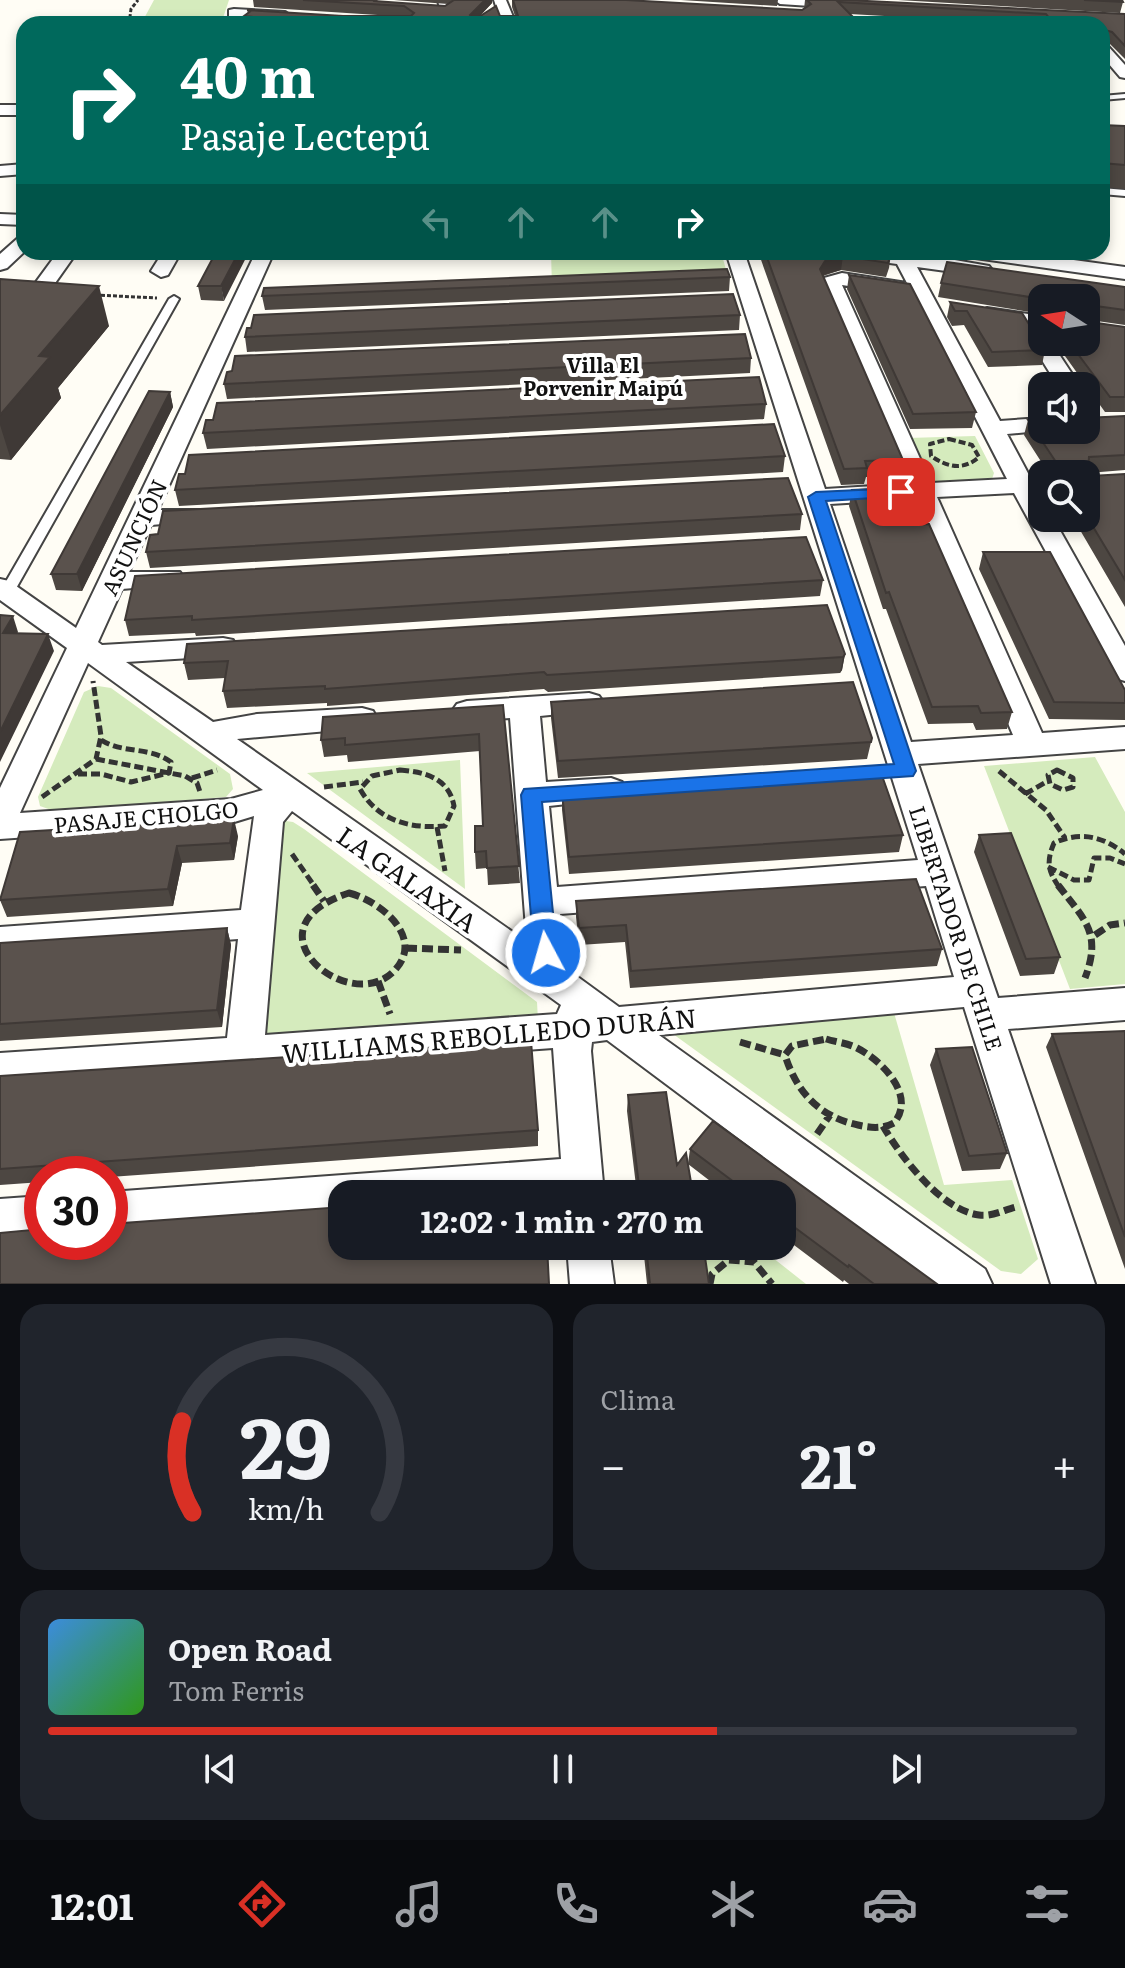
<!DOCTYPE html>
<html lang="es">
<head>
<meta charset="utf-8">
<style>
  body { margin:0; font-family:Literata,serif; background:#20242c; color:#f1f3f6; height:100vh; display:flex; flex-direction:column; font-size:30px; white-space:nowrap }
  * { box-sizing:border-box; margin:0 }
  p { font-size:26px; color:#9ea1a6 }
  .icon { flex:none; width:44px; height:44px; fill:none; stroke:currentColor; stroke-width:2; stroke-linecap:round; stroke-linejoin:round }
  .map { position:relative; height:1284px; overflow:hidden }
  .panel { display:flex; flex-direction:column; gap:20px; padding:20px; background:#0d0f14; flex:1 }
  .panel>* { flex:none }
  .banner { position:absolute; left:16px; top:16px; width:1094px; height:244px; border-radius:24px; box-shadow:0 4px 12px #0003; background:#00695c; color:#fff; overflow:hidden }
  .needle { width:52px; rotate:282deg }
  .buttons { position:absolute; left:1028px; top:284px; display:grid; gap:16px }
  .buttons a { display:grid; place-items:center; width:72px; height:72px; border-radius:16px; background:#171b24; box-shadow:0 4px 12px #0003; font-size:40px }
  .speed { position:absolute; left:24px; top:1156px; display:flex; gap:16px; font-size:40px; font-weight:700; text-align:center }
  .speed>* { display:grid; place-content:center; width:104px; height:104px; border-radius:50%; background:#171b24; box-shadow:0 4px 12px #0003; line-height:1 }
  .speed .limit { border:12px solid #d22; background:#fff; color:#111 }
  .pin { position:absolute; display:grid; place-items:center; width:68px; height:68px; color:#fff; margin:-34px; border-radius:16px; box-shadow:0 4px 12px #0006 }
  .me { position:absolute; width:88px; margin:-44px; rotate:354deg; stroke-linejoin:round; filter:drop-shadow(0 0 6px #0008) }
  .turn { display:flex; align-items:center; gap:28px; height:168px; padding:0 32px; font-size:36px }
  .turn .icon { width:104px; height:104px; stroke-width:2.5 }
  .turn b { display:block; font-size:56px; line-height:68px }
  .lanes { display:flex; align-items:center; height:76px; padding:0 32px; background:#0003; justify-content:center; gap:40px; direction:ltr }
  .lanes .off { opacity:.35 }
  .big { font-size:60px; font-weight:700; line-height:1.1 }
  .panel .widget { flex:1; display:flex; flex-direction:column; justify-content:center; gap:12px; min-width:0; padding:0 28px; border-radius:24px; background:#20242c }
  .panel .dial { align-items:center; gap:0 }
  .dial svg { height:208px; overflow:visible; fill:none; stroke:#363941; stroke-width:7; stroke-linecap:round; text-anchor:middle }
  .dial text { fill:#f1f3f6; stroke:none }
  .song { display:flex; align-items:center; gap:24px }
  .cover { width:96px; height:96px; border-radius:12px; background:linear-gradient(135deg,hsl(210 70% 55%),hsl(110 70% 35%)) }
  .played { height:8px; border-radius:4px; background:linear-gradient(90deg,#d93025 65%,#363941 65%) }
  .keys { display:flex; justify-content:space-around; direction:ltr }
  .heat { display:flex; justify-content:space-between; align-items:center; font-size:44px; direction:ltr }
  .panel .tiles { flex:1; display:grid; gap:20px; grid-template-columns:1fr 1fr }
  .widget:last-child { grid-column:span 2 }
  .trip { position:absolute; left:328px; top:1180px; width:468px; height:80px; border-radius:24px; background:#171b24; box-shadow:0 4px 12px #0003; font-weight:700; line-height:80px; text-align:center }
  .tab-bar { display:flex; height:128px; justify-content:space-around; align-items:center; background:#090b0e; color:#9ea1a6 }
  .tab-bar .icon { width:56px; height:56px }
  .tab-bar .selected { color:#d93025 }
  .tab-bar b { font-size:36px; color:#f1f3f6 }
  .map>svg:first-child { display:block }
  .green { fill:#d5ebbd }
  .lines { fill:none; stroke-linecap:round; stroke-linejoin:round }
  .lane-casing { stroke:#444; stroke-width:4 }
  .street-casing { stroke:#444; stroke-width:4 }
  .path-far3 { stroke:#333; stroke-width:3; stroke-dasharray:4 2; stroke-linecap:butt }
  .path-far2 { stroke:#333; stroke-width:4; stroke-dasharray:7 3; stroke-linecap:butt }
  .path-far1 { stroke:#333; stroke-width:5; stroke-dasharray:9 4; stroke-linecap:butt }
  .path { stroke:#333; stroke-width:7; stroke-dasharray:11 5; stroke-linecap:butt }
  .lane { fill:#fff; fill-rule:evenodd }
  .street { fill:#fff; fill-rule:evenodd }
  .wall { fill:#4d4742 }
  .shaded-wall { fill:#3f3936 }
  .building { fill:#5a524d; stroke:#3f3936; stroke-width:2 }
  .route { fill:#1a73e8; stroke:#114b97; stroke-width:2 }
  .labels { text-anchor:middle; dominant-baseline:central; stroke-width:8; stroke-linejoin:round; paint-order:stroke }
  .far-neighbourhood-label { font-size:20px; font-weight:bold; fill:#111; stroke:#fff }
  .street-label { font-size:22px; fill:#111; stroke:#fff }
  .near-street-label { font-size:26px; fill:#111; stroke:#fff }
</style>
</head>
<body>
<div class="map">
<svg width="1125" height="1284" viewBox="0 0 1125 1284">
  <rect width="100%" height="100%" fill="#fffdf5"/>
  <path class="green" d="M154,0H229L221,24H141Z
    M551,252H721L729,280L552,288Z
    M975,436L994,473L992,479L932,483L926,480L908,438Z
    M912,502L920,510L931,533L896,539L875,505Z
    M98,686L111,688L230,774L233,789L226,797L54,811L40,806L38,797L84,692Z
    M1095,757L1125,812V984L1070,989L984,766Z
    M460,760L465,889L307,773Z
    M278,820L293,822L304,829L537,1002L538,1020L246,1037Z
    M890,999L944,1185L1012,1180L1038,1259L1021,1274L1001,1271L655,1021Z
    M689,1246H758L806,1284H695Z"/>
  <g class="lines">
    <g class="lane-casing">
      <path id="lane" d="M1125,94V98L1102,100V96Z
        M1102,188L1125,190V196L1102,194Z
        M174,296L179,299L14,592L12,595H2L0,592L169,299Z"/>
    </g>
    <g class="street-casing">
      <path id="street" d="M438,0H450L457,24H443Z
        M494,0H506L516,24H502Z
        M774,0H838L847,4L841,8L780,4Z
        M234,9L285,12L291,16L285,20L229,16V10Z
        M1102,44L1107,45L1125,65V78L1120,77L1102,56Z
        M0,105H24V115H0Z
        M24,164V174L0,176V166Z
        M0,214L24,215V225L0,224Z
        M24,236V252L7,268L0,270V254L18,238Z
        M58,252H77L53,286H39L36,282Z
        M163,252H181L168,275L161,277L151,271Z
        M256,252H274L158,510H210L213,515L210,520L151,525L129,572H180L184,578L180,584L122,589L98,642L102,645L223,638L233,640L237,647L233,654L223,656L126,662L213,722L257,714L362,708L373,711L377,718L373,725L362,728L237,739L527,942L510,718L467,721L457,718L452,711L457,704L467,701L589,693L599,696L604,703L599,710L540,716L546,782L611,778L622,782L627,790L622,798L549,806L557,887L918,860L726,252H744L825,489L907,484L821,282L824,278L842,273L907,283L897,264L852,258L843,252H909L989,266L992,270L989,274L982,276L917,267L1000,421L1042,418V430H1049L1007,434L1030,477H1042V491H1038L1042,499V518H1053L1125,646V681L1115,678L1111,671L1014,493L937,497L1042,733L1125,727V749L918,764L998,998L1125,988V1020L1008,1029L1095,1284H1051L964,1007L659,1035L985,1269L992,1284H934L607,1040L592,1042L591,1051L604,1194H342V1215L110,1232V1192L561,1159L553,1048L0,1087V1053L227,1038L238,939L0,957V927L241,910L254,816L231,823L0,839V788L67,648L0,600V579L9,581L76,628ZM842,285L913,296L1007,479L931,483ZM913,499L1013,735L911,742L830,504ZM88,663L263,790L231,799L20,813ZM292,811L561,1005L557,1014L265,1035L283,822ZM926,886L954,977L619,1007L571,972L564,953L560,914Z
        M966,252H1015L1125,267V279L975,258Z
        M987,308L1042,316V342H1051L1080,386H1058L1020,325L980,318L977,314Z
        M42,1196V1238L0,1241V1199Z
        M567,1246H609L614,1284H570Z"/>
    </g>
    <path class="path-far3" d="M851,17L869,24
      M129,24L131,9L138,0
      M95,295L157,298"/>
    <path class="path-far2" d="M949,439L972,445L979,457C963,471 947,467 931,456L930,444Z"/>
    <path class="path-far1" d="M96,759L185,776L197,783L200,792
      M400,770C425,772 449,778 454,806L445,826C410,829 378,821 360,789L372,776Z
      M1057,770L1073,778V787L1063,790L1050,784L1048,775Z
      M999,771L1046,810L1065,838
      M78,774H101L131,782L169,773L171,762C149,746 123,754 101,740
      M192,778L217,770
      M324,787L363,782
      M1025,794L1048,781
      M42,797L96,759L101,736L93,681
      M437,827L445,871
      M292,854L315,887
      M1048,867L1074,880H1089L1094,858H1110L1125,864
      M1059,887C1048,871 1046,862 1054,843C1080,831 1103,836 1125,854"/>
    <path class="path" d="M313,885L324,901
      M1058,885C1085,920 1102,933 1085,978
      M349,893C381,901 427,939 393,972C348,1016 241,928 349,893Z
      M1095,935L1110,925L1125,923
      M406,948L461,950
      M378,981L390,1014
      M826,1039C836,1042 847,1043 857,1048C881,1060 917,1095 894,1123C883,1129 870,1128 858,1125C819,1117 796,1091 785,1055L792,1046Z
      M740,1042L785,1055
      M883,1126C901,1157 941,1210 979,1215C991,1217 1004,1210 1016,1207
      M817,1134L830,1115
      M710,1284L712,1274L729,1260L754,1262L772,1284"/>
    <use href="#lane" class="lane"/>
    <use href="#street" class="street"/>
  </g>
  <path class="wall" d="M253,0H378L376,2L445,6L448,4L394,0H492V3L480,16H515L512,7V0H626L802,10L804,9L805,0H847L1125,14V59L1109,43L1103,41L1102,52V24H1024L850,14L245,23L244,16L248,13L247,10L343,16H393L254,7Z
    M681,0H778L777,6Z
    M898,0H1122L1123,2L1120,13Z
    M1102,125L1125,126V189L1102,187Z
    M216,252L224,301L201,300L198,286Z
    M761,252H876L891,254L889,268L886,277L841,270L823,276L903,460L900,476L866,477L864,484L841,485L760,257Z
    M849,275L976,412L972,428L910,429L847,289Z
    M730,277L729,291L265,310L262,296Z
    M0,279L109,326L58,388L61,398L11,460L0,459Z
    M941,283L1125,287V325L1090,320V322L1125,327V412H1105L1055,342H1086V298H1042V314L938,297Z
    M950,302L1045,350L1042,365L988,367L964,325L952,326L947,317Z
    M740,315L739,330L247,352L245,337Z
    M751,358L750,373L227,399L224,384Z
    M170,392L173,407L82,591L56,590L51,574Z
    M766,404L764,419L207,449L203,433Z
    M1125,416V470L1088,473L1091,476L1125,474V607L1073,518H1086V474H1049L1024,435L1028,420Z
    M785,456L783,472L179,506L175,490Z
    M852,490L896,525L1012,712L1007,729L976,730L973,723L928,724L886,609H883L849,506Z
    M802,514L800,530L150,568L146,552Z
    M983,552L1125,690V720L1049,719L979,569Z
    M823,580L820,596L196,636L195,633L129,636L125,620Z
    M187,644L845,654L842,670L840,673L548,692L544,689L327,706V703L227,708L223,691L225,678L188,680L184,663Z
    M551,702L872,738L867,759L558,778L551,718Z
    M503,705L520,883L488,885L487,868L476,869L475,852L483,826L480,751L348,762L347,755L324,757L321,740Z
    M562,793L903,835L899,852L569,874L562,810Z
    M20,832L238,836L234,860L182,863L173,906L7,917L0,900Z
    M979,835L1060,957L1054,974L1020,976L974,852Z
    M576,901L942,949L937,966L630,988L625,942L579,945L576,917Z
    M227,928L231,945L222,1027L0,1041V943Z
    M1125,1031V1269L1046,1047L1052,1034Z
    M936,1049L1007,1153L1000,1169L962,1171L930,1065Z
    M0,1076L538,1130V1146L110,1177V1174H42V1182L0,1185Z
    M628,1095L677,1165L693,1194H637L627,1111Z
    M713,1121L937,1284H849L844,1280L843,1282L782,1236V1194H727L688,1164L690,1149Z
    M643,1246H688L690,1258L709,1284H647Z"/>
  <path class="shaded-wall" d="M485,0H492V3L472,24L470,15Z
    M239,252H249L224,301L221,286Z
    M843,256L841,270L823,275L820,269L825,261Z
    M99,286L109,326L58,388L61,398L11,460L0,425V415L39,356Z
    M170,392L173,407L82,591L77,574Z
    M13,616L18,632L9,650L3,633Z
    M48,634L54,651L0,762V732Z
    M845,654L842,670L840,673L843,657Z
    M234,819L238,836L234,860L230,843Z
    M177,846L182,863L173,906L168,889Z
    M227,928L231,945L222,1027L217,1010Z"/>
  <path class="building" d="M303,0H373L374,1L445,6L454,0H485L470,15L474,20L496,6L500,16H518L513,0H626L802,10L811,4L807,0H847L1125,14V46L1112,32L1105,30L1102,33V24H1054L1046,14L838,2L860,24H244L253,17L244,16L252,10H247L343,16H411L414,13L404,6Z
    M1084,0H1122L1123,2Z
    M1102,125L1125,126V165L1102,163Z
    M216,252H239L221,286H198Z
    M765,252H876L891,254L888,263L843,256L825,261L820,269L903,460L865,461L867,468L844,469Z
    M947,262L1125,287V310L1088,305L1090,322L1125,327V397H1110L1069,342H1086V298L1042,299L941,283Z
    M727,269L730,277L262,296L264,288Z
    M849,275L910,284L976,412L913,414Z
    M0,279L99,286L39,356L50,357L0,415Z
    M733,294L740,315L245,337L247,328H251L254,315Z
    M950,302L1022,313L1045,350L992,352L967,311H955Z
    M745,334L751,358L224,384L227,372L232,371L235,356Z
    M759,377L766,404L203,433L206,420H213L217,403Z
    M149,391L170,392L77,574H51Z
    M1125,416V455L1089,457L1088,473L1091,476L1125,474V580L1086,515V474H1064L1028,420L1042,419V430H1086V418Z
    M774,424L785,456L175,490L179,474H185L189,455Z
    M788,478L802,514L146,552L150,535L158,534L163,511Z
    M875,489L886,518H893L896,525L929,524L1012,712L981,713L978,706L932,707L889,592L886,593L852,490Z
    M806,537L823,580L192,620V616L125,620L135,576Z
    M983,552H1050L1125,690V703L1054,702Z
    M827,605L845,654L843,657L547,675L544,672L325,689V686L223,691L228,661L184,663L187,644Z
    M0,615L13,616L3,633L48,634L0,732Z
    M853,682L872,738L871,742L558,761L551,702Z
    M503,705L519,866L487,868L486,851L475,852V826H483L479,734L345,745V738L321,740L323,717Z
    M880,770L903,835L569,857L562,793Z
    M234,819L230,843L177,846L168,889L0,900L20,832Z
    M1011,833L1060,957L1026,959L979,835Z
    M916,879L942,949L631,971L626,925L579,928L576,901Z
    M227,928L217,1010L0,1024V943Z
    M1125,1031V1237L1052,1034Z
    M531,1041L538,1130L0,1169V1076Z
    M972,1047L1007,1153L969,1156L936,1049Z
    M666,1092L677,1165L686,1153L693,1194H640L628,1095Z
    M713,1121L937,1284H874L849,1265L848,1267L782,1218V1194H750L690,1149Z
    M342,1207V1246H547L549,1284H0V1233L42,1229V1242H110V1224Z
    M646,1246H688L690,1258L705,1257L709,1284H650Z"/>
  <path class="route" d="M901,488L909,492L906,496L826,501L916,771L913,776L542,802L557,953L554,960L546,962L538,960L534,953L521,795L524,789L894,764L808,497L816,492Z"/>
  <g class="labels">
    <g class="far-neighbourhood-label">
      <text x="603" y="364">Villa El<tspan x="603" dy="23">Porvenir Maipú</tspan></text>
    </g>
    <g class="street-label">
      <text transform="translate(133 537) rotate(-65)">ASUNCIÓN</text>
      <text transform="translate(146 816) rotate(-5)">PASAJE CHOLGO</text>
      <text transform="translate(957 928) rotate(72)">LIBERTADOR DE CHILE</text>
    </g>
    <g class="near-street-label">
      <text transform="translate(408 878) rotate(35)">LA GALAXIA</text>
      <text transform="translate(489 1034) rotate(-5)">WILLIAMS REBOLLEDO DURÁN</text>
    </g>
  </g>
</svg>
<div class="buttons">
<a><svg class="needle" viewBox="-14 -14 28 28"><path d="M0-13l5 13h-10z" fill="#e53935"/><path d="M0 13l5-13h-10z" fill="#9ea1a6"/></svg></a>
<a><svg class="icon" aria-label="sound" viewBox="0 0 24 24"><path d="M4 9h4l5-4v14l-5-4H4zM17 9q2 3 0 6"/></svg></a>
<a><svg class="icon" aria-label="search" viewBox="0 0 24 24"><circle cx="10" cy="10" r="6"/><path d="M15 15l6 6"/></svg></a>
</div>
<div class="speed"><div class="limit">30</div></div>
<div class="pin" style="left:901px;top:492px;background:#d93025"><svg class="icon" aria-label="arrive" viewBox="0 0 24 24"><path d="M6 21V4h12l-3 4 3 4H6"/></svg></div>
<svg class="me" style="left:546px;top:953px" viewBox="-20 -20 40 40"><circle r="17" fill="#1a73e8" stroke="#fff" stroke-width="3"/><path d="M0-11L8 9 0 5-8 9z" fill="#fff"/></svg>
<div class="trip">12:02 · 1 min · 270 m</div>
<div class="banner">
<div class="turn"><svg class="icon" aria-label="right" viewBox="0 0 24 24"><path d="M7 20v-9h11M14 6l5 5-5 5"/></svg><div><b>40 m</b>Pasaje Lectepú</div></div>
<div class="lanes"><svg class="icon off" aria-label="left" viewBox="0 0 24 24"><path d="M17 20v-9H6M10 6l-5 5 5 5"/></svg><svg class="icon off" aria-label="ahead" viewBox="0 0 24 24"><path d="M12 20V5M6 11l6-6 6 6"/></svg><svg class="icon off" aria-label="ahead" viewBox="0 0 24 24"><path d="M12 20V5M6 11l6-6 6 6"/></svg><svg class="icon" aria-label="right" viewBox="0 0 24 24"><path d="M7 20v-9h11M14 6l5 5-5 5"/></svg></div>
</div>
</div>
<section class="panel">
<div class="tiles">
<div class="widget dial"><svg viewBox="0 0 100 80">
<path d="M14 69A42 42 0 1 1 86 69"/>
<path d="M14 69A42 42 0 0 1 10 34" stroke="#d93025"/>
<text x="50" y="56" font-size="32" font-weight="700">29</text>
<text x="50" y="72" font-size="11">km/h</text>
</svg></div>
<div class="widget"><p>Clima</p>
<div class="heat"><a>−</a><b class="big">21°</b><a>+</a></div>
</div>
<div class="widget">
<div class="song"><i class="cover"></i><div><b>Open Road</b><p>Tom Ferris</p></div></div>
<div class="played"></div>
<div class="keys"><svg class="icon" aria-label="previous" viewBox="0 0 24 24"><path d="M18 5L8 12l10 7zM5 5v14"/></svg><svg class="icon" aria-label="pause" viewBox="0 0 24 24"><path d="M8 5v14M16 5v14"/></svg><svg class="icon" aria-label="next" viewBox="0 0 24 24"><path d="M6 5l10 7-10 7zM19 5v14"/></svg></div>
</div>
</div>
</section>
<nav class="tab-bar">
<b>12:01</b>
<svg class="icon selected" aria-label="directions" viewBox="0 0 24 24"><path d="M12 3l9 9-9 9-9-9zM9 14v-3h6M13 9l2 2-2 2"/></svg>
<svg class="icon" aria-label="music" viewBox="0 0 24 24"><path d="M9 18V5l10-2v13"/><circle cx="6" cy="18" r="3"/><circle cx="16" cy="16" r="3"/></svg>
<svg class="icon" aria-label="phone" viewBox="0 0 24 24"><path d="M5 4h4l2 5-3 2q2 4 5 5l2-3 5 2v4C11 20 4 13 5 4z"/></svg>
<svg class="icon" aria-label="climate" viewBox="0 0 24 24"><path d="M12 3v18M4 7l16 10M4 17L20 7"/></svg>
<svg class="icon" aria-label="car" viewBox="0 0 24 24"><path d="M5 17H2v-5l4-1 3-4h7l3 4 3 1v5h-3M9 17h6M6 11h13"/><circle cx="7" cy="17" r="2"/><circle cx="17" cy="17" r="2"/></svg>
<svg class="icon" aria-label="filters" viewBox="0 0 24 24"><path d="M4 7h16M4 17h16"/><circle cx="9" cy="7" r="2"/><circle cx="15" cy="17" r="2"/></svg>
</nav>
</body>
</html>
